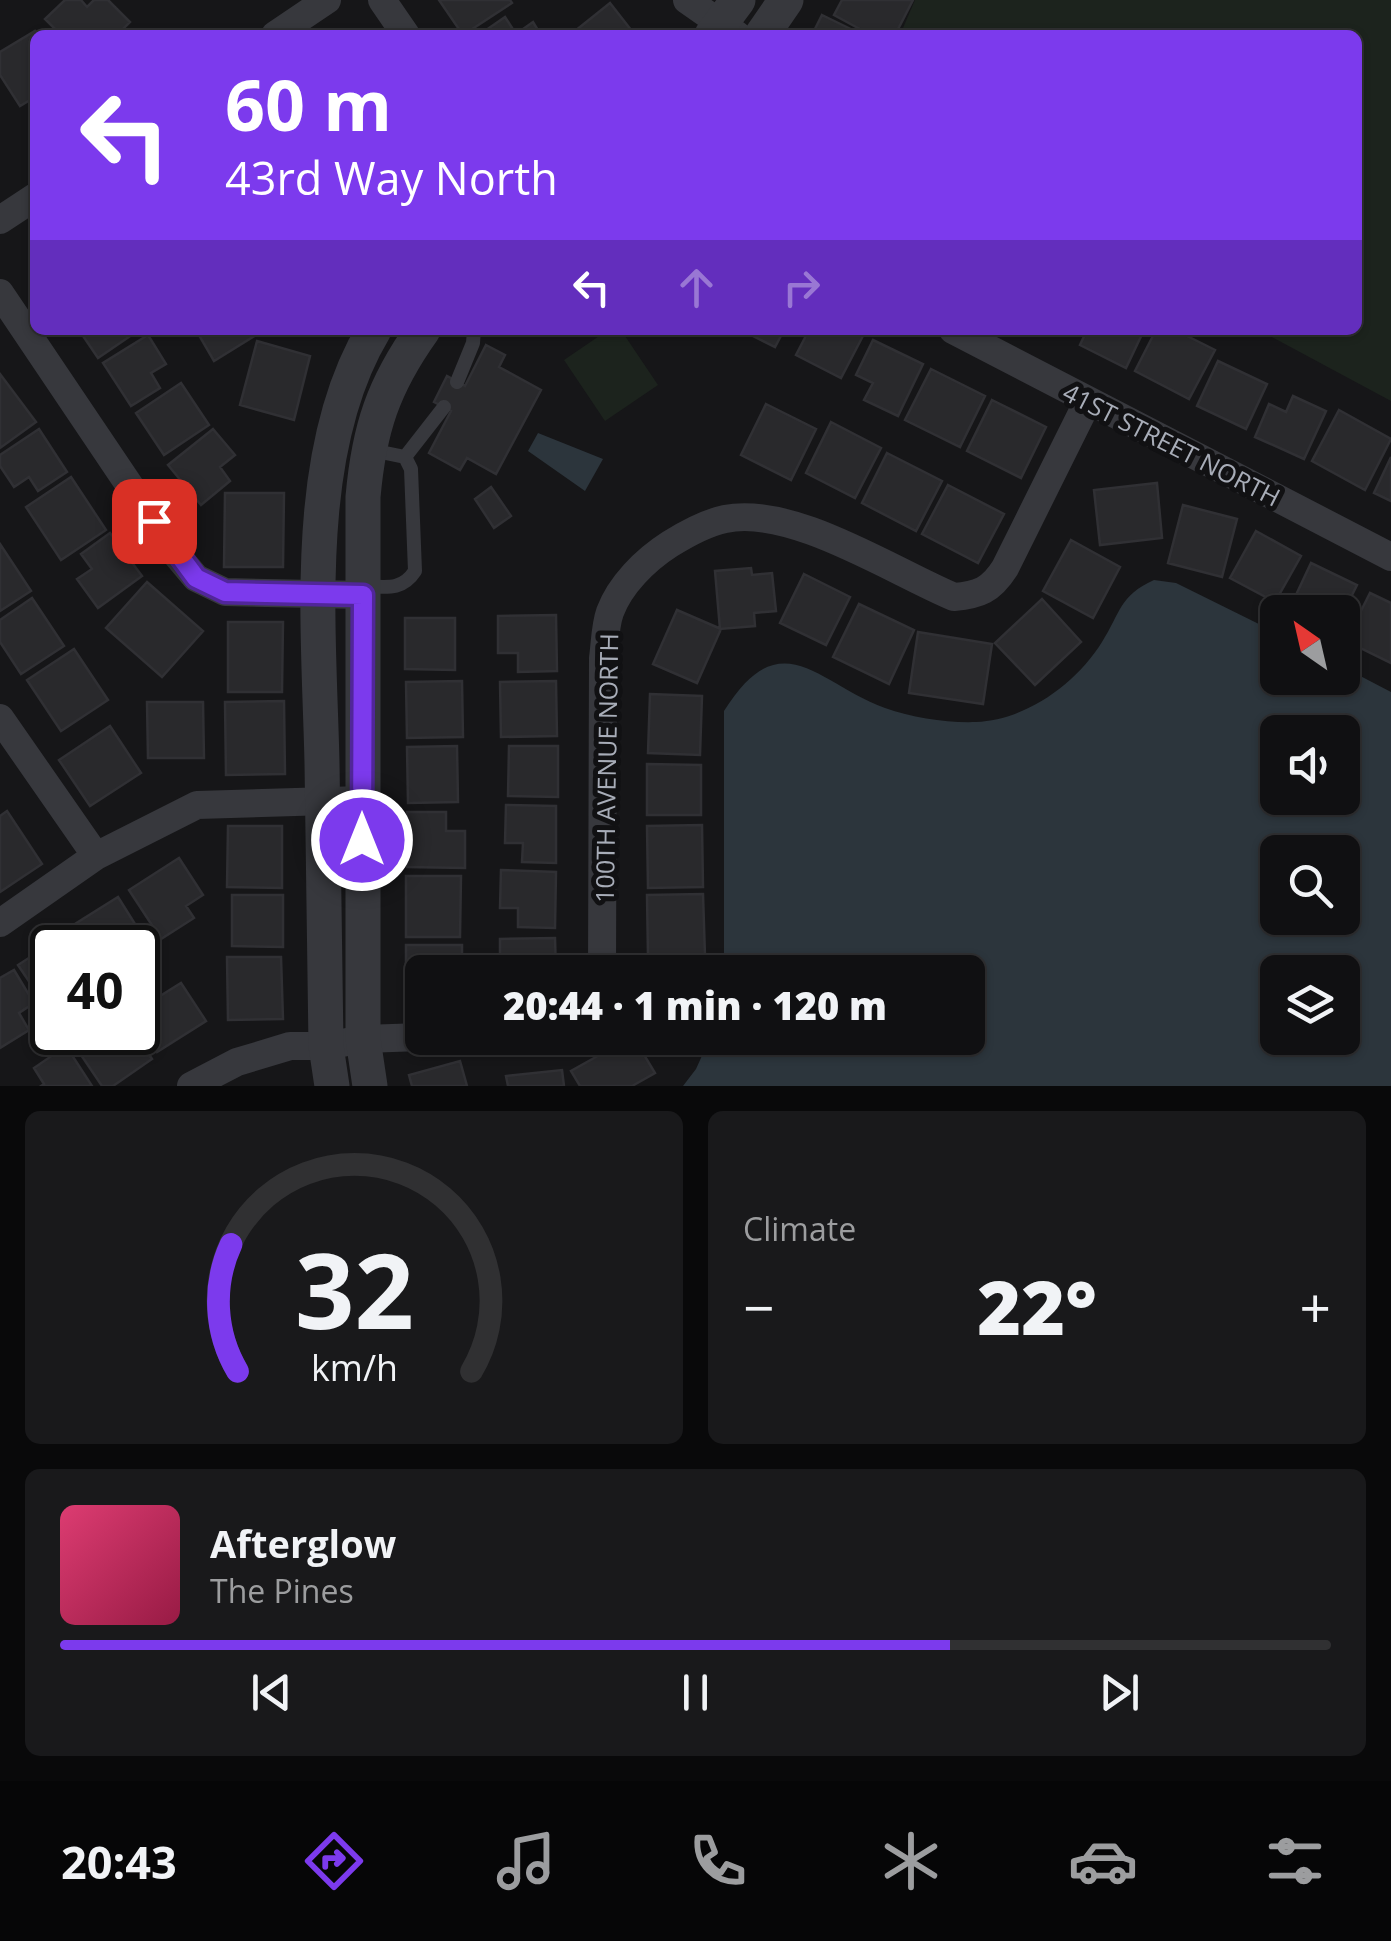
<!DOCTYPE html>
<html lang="en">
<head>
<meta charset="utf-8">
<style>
  body { margin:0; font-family:"Open Sans",sans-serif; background:#19191b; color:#f1f3f6; height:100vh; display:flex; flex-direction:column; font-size:38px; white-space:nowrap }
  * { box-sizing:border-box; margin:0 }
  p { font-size:32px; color:#9c9d9f }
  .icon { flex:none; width:55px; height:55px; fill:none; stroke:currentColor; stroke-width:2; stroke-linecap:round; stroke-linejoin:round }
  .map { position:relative; height:1086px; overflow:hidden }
  .sheet { display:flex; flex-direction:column; gap:25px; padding:25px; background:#09090a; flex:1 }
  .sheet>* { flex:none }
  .guide { position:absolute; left:30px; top:30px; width:1332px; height:305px; border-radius:15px; box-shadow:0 2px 8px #0004,0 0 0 2px #303032; background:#7c3aed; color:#fff; overflow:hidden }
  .needle { width:65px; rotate:326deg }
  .controls { position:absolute; left:1260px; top:595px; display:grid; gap:20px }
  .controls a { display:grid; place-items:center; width:100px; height:100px; border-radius:15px; background:#101012; box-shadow:0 2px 8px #0004,0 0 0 2px #303032; font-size:50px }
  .speed { position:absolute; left:30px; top:925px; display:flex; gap:20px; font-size:50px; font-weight:700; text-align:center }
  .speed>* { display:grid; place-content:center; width:130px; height:130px; border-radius:50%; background:#101012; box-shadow:0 2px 8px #0004,0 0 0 2px #303032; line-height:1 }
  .speed .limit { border:5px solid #111; border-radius:15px; background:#fff; color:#111 }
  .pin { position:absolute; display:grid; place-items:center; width:85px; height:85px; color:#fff; margin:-42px; border-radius:20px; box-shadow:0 5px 15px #0006 }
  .me { position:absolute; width:110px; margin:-55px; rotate:0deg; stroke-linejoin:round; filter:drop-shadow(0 0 8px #0008) }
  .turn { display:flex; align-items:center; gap:35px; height:210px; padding:0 30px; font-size:45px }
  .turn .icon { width:130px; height:130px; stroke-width:2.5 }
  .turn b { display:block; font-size:70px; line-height:85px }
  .lanes { display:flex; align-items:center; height:95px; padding:0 30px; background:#0003; justify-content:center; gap:50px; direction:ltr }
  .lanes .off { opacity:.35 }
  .big { font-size:75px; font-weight:800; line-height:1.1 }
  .sheet .tile { flex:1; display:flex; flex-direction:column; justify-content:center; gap:15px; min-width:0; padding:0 35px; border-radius:15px; background:#19191b }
  .sheet .dial { align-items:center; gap:0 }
  .dial svg { height:260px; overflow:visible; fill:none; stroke:#303032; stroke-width:7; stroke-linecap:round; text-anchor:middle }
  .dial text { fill:#f1f3f6; stroke:none }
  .song { display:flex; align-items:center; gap:30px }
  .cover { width:120px; height:120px; border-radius:15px; background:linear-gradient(135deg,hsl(340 70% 55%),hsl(340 70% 35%)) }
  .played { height:10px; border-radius:5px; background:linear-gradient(90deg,#7c3aed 70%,#303032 70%) }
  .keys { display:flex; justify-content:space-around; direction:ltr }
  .heat { display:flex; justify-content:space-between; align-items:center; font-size:55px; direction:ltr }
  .sheet .tiles { flex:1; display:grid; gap:25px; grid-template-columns:1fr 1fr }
  .tile:last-child { grid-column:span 2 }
  .trip { position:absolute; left:405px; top:955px; width:580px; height:100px; border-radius:15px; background:#101012; box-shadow:0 2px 8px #0004,0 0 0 2px #303032; font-weight:800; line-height:100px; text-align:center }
  .tab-bar { display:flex; height:160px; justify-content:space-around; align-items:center; background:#060607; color:#9c9d9f }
  .tab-bar .icon { width:70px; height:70px }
  .tab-bar .active { color:#7c3aed }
  .tab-bar b { font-size:45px; color:#f1f3f6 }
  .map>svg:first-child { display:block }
  .green { fill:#1c231d }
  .water { fill:#2c353c; fill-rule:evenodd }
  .building { fill:#29292c; stroke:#303034; stroke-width:2.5 }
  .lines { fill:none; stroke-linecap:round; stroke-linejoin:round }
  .service { stroke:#37383d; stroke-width:14 }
  .minor { stroke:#37383d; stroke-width:28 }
  .tertiary { stroke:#37383d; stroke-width:35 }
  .route-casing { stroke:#51269a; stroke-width:25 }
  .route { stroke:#7c3aed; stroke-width:18 }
  .labels { text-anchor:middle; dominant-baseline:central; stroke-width:10; stroke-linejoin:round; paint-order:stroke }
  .street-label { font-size:25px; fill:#a8adb8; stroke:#111113 }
</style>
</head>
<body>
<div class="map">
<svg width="1391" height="1086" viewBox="0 0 1391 1086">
  <rect width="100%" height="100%" fill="#161618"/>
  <path class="green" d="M915,0H1391V401L1259,330H1358V35H900Z
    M608,330H621L658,385L605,421L564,360Z"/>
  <path class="water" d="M538,433L603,459L585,491L528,451Z
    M1154,580L1176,583L1277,633L1278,678H1342L1343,667L1391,692V1086H683L696,1069L710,1038H968V972H724V711C781,620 817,683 885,708C913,718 947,723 976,722C1026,720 1076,684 1102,642C1121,612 1119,596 1154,580ZM1278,732H1342V798H1278ZM1278,852H1342V918H1278ZM1278,972H1342V1038H1278Z"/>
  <path class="building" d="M65,0H81L87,7L94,0H108L130,22L117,35H61L45,19Z
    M439,0H510L512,3L463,35Z
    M842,0H913L895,35H871L834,15Z
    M610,3L635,35H570Z
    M822,15L863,35H812Z
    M505,17L516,34L533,22L541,35H479Z
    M35,31L38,35H35V97L20,106L0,75V52Z
    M79,330H139L98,358Z
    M196,330H264L214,361Z
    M741,330H784L775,347Z
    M809,330L865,332L841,378L796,355Z
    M1087,330H1144L1126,368L1080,345Z
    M1156,330H1175L1215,350L1189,399L1135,371Z
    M148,335L166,364L151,373L160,388L131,406L103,363Z
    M873,340L923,364L898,416L864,400L873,383L856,375Z
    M257,341L310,356L294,420L240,405Z
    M486,345L505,355L499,367L541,390L496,474L467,458L460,470L429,453L451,411L434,402L447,376L465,386Z
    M1218,361L1267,384L1246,429L1197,406Z
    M931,369L985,396L960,447L905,420Z
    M0,374L36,422L0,448Z
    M181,383L209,425L164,455L136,413Z
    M1293,396L1326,411L1304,459L1255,437L1269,404L1286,412Z
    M992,400L1046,427L1021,478L967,451Z
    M766,404L816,429L791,480L741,455Z
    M1339,410L1391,439L1365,490L1312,461Z
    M831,422L881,448L855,498L806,473Z
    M39,429L67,472L38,491L29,477L14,487L0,466V455Z
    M213,429L235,455L220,467L230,481L201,505L168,465Z
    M887,453L942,481L916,531L862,503Z
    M1391,457V501L1374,493Z
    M71,477L106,530L61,560L26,507Z
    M1157,483L1162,538L1100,545L1094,490Z
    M948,485L1004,514L978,563L922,534Z
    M491,487L511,516L494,528L475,499Z
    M225,493H284L283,567H224Z
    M1183,505L1237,519L1222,577L1168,563Z
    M1256,531L1301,556L1275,602L1230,578Z
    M110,533L142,576L98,608L77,579L92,569L81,554Z
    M1071,540L1120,567L1093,618L1043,591Z
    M0,544L31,591L0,611Z
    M1311,563L1357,585L1342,615L1289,610Z
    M751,568L752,575L772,573L776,611L754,613L755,626L720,629L715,571Z
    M804,574L850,597L826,645L780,623Z
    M147,582L203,631L162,677L106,628Z
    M1370,593L1391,603V663L1346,641Z
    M32,598L64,646L21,674L0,642V620Z
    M1042,599L1081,642L1035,685L995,643Z
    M859,604L914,630L889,684L833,657Z
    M677,610L721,629L697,683L653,664Z
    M556,615L557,671L518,672V653H498V616Z
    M405,618H455V670L405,669Z
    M228,622H283L282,692H228Z
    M918,632L992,644L983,704L909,693Z
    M74,649L108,700L61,731L27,680Z
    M462,681L463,737L407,738L406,682Z
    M556,681L557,736L501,737L500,682Z
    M650,694L702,696L700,755L648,753Z
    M284,701L285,774L226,775L225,702Z
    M147,702H203L204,758H148Z
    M110,726L141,773L90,806L59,760Z
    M457,746L458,802L408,803L407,747Z
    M509,746H558V797L508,796Z
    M647,764L701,765V815H647Z
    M506,805L556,806V863L522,862L523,843H505Z
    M7,811L42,864L0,892V816Z
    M407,812H446V831H465V868L407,867Z
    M702,825L703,887L648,888L647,826Z
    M228,826H282V888L227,887Z
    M179,858L203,895L186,906L194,918L161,939L129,890Z
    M501,870L556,872L555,928L518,927V908H500Z
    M406,876H461L460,937H406Z
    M703,894L705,956H648L647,895Z
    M232,895H283V947L232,946Z
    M118,897L145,940L133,948H88L75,924Z
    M66,934L75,948H52L51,1014L18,965Z
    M555,938L556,972H500V939Z
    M406,945H462V972H422V1006H406Z
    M227,957H281L283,1019L228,1020Z
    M14,970L34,1003L19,1013L29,1030L0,1048V978Z
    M181,983L206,1021L157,1052L138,1022V995L153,985L160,996Z
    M88,1032H134L152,1059L113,1086H102L73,1043Z
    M630,1038H634L655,1073L632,1086H580L571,1071Z
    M648,1038H689L682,1053Z
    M66,1046L92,1086H41L44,1084L34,1068Z
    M460,1061L467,1086H412L409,1075Z
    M562,1070L564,1086H508L506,1076Z"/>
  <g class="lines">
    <path class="service" d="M457,382L473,343L474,330
      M405,457L444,407
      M364,586C386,587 402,591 415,571L411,469L405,457L371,450"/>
    <path class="minor" d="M382,0L406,35
      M687,0L737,35
      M275,35L327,0
      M0,220L35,197
      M0,293L175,553L196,578L225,592L363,595
      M953,330L1391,557
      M0,718L96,856
      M0,923L96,856L197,805L362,800
      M602,972L603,658C605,644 605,626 610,612C620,585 645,560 670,544C686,534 706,523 725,519C792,505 892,571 954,597C979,595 991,590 1005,568L1088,401
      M191,1086L237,1062L290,1046H326L363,1039L422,1037"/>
    <path class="tertiary" d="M712,35L738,0
      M762,35L786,0
      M332,1086L326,1046C325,952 324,858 322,763C319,627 301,451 374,330
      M370,1086L363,1039V497C369,429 383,386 423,330"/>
  </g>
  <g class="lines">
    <g class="route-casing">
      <path id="route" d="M154,521L196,578L225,592L363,595L362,840"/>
    </g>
    <use href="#route" class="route"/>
  </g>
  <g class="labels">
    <g class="street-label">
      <text transform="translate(1172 444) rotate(27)">41ST STREET NORTH</text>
      <text transform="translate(606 768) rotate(-89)">100TH AVENUE NORTH</text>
    </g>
  </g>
</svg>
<div class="controls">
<a><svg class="needle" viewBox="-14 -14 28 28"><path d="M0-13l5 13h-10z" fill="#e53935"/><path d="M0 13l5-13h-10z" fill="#9c9d9f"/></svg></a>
<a><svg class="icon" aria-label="sound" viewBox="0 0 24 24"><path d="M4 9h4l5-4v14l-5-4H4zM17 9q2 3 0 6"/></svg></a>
<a><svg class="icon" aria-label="search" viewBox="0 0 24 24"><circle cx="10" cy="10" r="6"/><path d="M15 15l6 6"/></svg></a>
<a><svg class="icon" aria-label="layers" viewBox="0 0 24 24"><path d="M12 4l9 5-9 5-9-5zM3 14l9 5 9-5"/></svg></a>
</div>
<div class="speed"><div class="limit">40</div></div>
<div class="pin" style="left:154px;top:521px;background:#d93025"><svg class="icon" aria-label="arrive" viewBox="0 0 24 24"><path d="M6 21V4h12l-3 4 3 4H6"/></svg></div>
<svg class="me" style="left:362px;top:840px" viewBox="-20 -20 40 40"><circle r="17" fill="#7c3aed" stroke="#fff" stroke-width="3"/><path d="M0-11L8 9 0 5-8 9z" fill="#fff"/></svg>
<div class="trip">20:44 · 1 min · 120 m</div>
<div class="guide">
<div class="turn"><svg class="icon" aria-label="left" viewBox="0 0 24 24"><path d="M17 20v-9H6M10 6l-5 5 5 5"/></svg><div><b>60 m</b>43rd Way North</div></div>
<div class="lanes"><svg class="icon" aria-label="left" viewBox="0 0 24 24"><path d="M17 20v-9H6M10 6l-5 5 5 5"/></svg><svg class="icon off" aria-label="ahead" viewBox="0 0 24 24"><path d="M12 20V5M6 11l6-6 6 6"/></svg><svg class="icon off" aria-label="right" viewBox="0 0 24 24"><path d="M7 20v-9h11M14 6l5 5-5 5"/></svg></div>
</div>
</div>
<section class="sheet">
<div class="tiles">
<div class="tile dial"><svg viewBox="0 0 100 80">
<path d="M14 69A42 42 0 1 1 86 69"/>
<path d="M14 69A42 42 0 0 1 12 30" stroke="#7c3aed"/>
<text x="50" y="56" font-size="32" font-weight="700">32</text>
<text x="50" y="72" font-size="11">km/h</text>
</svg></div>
<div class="tile"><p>Climate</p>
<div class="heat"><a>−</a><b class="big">22°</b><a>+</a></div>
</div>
<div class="tile">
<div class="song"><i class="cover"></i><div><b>Afterglow</b><p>The Pines</p></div></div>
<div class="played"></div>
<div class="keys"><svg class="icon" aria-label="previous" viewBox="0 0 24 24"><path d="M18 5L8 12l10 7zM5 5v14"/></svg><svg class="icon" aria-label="pause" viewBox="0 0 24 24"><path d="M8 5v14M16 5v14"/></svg><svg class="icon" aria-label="next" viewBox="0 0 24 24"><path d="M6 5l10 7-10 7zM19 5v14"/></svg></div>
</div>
</div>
</section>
<nav class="tab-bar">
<b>20:43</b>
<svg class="icon active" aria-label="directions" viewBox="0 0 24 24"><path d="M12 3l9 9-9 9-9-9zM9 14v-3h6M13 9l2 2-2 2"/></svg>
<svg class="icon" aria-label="music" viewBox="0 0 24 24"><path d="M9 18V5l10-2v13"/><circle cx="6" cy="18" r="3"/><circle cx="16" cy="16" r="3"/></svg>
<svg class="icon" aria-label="phone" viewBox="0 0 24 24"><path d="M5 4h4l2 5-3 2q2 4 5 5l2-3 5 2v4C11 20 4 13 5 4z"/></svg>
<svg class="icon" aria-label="climate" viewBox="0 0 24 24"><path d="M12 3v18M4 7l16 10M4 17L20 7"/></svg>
<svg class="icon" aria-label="car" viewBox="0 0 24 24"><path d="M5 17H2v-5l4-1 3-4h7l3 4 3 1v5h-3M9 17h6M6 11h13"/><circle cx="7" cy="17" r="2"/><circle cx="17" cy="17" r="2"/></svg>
<svg class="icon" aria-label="filters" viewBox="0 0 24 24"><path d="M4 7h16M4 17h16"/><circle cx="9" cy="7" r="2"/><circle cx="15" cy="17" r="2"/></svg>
</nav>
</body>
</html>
